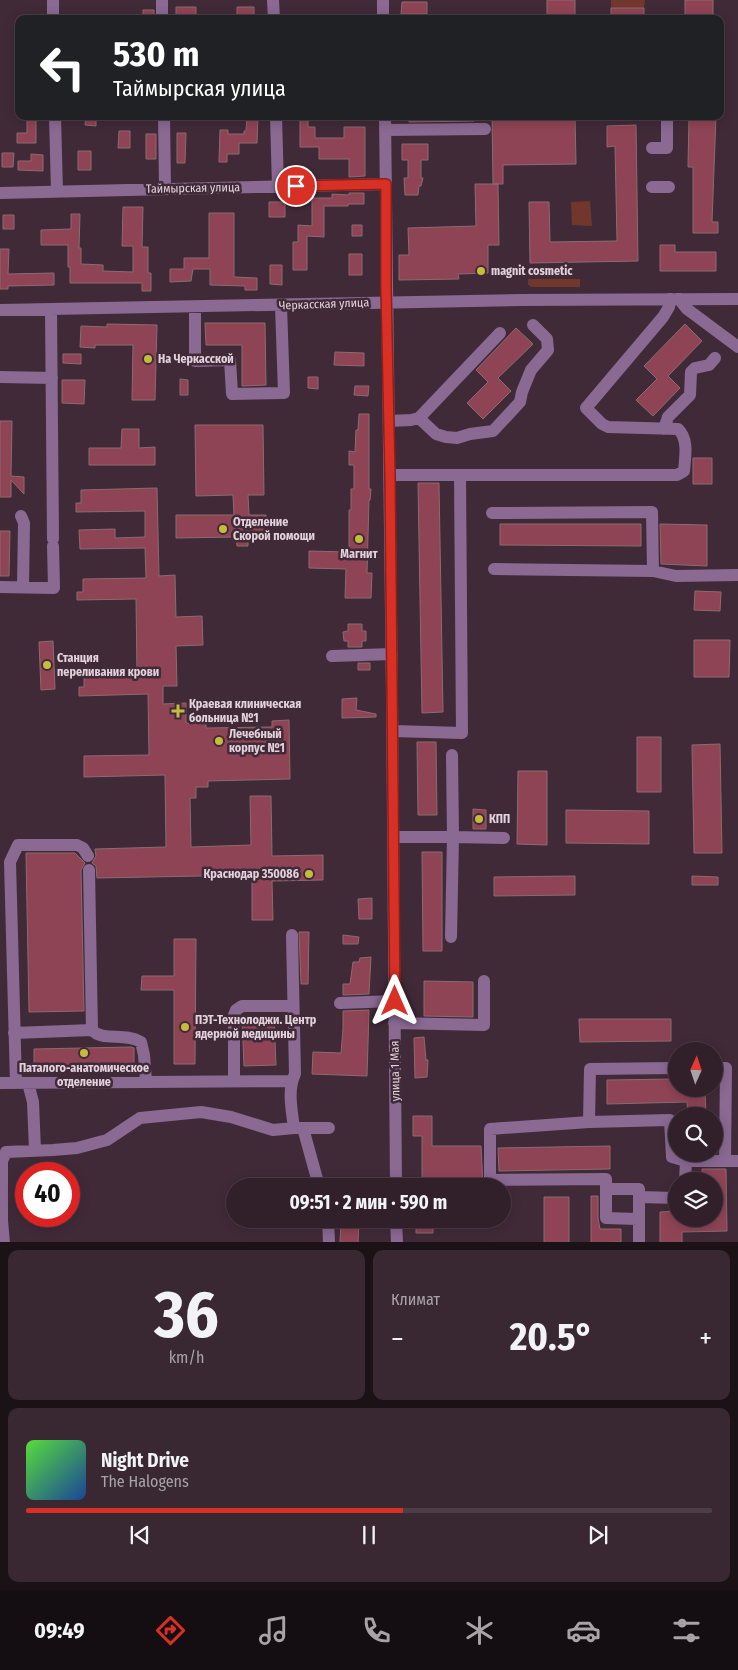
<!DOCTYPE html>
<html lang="ru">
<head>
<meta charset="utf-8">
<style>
  body { margin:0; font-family:"Fira Sans Condensed",sans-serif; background:#392832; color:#f1f3f6; height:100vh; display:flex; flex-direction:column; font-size:19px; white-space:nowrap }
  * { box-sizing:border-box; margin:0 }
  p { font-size:16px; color:#a8a3a8 }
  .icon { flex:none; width:28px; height:28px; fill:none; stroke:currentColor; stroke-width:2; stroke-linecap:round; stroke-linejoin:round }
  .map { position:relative; height:1242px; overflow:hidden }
  .side { display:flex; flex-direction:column; gap:8px; padding:8px; background:#1b1217; flex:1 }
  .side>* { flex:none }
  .banner { position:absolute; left:15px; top:15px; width:709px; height:105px; border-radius:10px; box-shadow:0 2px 12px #0003,0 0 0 1px #4c3e47; background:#202124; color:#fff; overflow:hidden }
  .needle { width:32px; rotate:3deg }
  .buttons { position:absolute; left:668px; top:1042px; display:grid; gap:10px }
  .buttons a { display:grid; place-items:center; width:55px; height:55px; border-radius:50%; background:#31202a; box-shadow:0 2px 12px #0003,0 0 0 1px #4c3e47; font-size:25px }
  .speed { position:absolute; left:15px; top:1162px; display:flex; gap:10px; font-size:25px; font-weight:700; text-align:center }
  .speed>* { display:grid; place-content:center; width:65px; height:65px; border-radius:50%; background:#31202a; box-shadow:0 2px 12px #0003,0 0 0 1px #4c3e47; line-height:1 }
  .speed .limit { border:8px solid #d22; background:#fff; color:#111 }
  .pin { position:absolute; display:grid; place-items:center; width:42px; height:42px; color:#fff; margin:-21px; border:2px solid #fff; border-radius:50%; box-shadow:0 1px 5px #0007 }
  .me { position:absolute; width:55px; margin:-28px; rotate:0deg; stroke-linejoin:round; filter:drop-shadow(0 0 4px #0008) }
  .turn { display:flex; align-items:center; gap:18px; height:105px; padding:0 15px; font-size:22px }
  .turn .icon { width:65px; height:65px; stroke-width:2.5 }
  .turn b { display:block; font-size:35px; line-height:42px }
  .big { font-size:38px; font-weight:700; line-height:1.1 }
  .side .widget { flex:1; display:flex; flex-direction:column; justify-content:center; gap:8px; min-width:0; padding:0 18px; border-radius:10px; background:#392832 }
  .side .dial { align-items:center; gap:0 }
  .dial b { font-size:65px; line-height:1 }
  .song { display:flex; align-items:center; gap:15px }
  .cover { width:60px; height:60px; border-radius:8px; background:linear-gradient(135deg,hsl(110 70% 55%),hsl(220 70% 35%)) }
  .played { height:5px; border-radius:2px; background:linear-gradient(90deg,#d93025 55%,#4c3e47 55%) }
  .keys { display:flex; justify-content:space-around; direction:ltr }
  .heat { display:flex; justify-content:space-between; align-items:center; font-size:28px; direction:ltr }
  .side .tiles { flex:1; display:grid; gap:8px; grid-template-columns:1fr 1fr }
  .widget:last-child { grid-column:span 2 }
  .trip { position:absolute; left:226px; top:1178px; width:285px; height:50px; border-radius:25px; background:#31202a; box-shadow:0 2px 12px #0003,0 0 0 1px #4c3e47; font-weight:700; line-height:50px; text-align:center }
  .tab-bar { display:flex; height:80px; justify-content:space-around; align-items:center; background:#140d11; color:#a8a3a8 }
  .tab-bar .icon { width:35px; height:35px }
  .tab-bar .on { color:#d93025 }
  .tab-bar b { font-size:22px; color:#f1f3f6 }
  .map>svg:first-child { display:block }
  .green { fill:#71372c }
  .building { fill:#8f4455; stroke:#8b6b70 }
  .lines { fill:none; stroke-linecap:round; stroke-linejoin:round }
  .minor { stroke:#8a6993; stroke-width:12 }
  .route-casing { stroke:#8d1f18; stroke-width:12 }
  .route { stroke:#d93025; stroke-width:9 }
  .poi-dot { fill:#c5bc3d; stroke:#412a38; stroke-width:2 }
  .labels { text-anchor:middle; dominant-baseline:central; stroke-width:5; stroke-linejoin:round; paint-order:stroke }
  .street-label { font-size:12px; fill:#e2d2db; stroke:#412a38 }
  .poi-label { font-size:12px; font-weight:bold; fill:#e2d2db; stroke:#412a38; text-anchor:start }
</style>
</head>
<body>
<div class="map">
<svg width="738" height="1243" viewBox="0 0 738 1243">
  <rect width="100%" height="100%" fill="#412a38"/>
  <path class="green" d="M611,0H645L644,8H611Z
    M590,201L592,226L572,225L571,202Z
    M528,279H580V287H531L528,284Z"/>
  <path class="building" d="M547,0H575V19H547Z
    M685,0H713V19H685Z
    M402,2H427V14H401Z
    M176,7H196V19H176Z
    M237,7H254V19H237Z
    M611,8H644V19H611Z
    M143,10H154V19H143Z
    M27,116H36V143H17V133H27Z
    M247,116H258L257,143H239V154H227V162H219L220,130H228V134H244V131H246Z
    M300,116H308V127H315V138H344V127H365V176L349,177V159H319V147H300Z
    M409,116H474V121L409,122Z
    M492,116H575L576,164L503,165V184H493Z
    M689,116H716L712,222H718V233H693V167H688Z
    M86,117L96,118V126L85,125Z
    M636,125L638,261L530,263L529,202H549L550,242L617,241L615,146L607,147V126Z
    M119,131H130V148H118Z
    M177,133H186L185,163H177Z
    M146,134H156V159H146Z
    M402,144H428V160H421V178H423L421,186H419L418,195H405L404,178H408V160H402Z
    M78,151H91V170H78Z
    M2,153H14L13,167H2Z
    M31,154L43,155V171L18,170V161H31Z
    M475,184H498L499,245H488V273L458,274L459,279L399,280V255H409L408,228L476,226Z
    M349,193H364V204H348V206H324V237L307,236V270H293V242H298V225L312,226V198H332V194L349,195Z
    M269,202H285V217H269Z
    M123,207H143L142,247H148V273H151V291H142V283H70V267H68V245H41V230L71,229V214H80L79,248H81V264L103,265V271L133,272V246H122Z
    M209,213H234V277L257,278V290H245V286L210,285V269H193L191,281L170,282V269H184V258H209Z
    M3,215H14V229H3Z
    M352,225H362V236H352Z
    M660,245H675V252H716V271H660Z
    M0,249H9L8,274L54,273V285L8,286V289H0Z
    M349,254H362V275H349Z
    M270,265H282V285L270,284Z
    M205,323H265L266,385L242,386V345H206Z
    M107,324L157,325L155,400H132L133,345H95V348L80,347L81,326L107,327Z
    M685,324L702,341L668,376L680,388L653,416L636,400L657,379L644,366Z
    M516,328L533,344L498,378L511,391L483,419L467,403L488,382L476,370Z
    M335,352L364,353V366L334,365Z
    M63,354H81V364L63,363Z
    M308,377H318V389L308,388Z
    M180,379L188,380V395H180Z
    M62,380H85L84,404L62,403Z
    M355,386H369L368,396L354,395Z
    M359,414H369V489H371L370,500H369L367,573H372L371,598H345L346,569L309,568V551L349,552V510H351V489H354V465H349V451L355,452L356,430H358Z
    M0,421H12L11,476L24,477V494L11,480V497H0Z
    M195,425H263L264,495H248L249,515H266V526H269V537H248V546H237L236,537L176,538V515H234L233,495L196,496Z
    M122,429H139V448L155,447V465H89V448H121Z
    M693,458H712V484H693Z
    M418,483H439L443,712L422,713Z
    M157,488L159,576L175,575L176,617L202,616L203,645L176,646L177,686H163V704L186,703V723H206V728L272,727V721L289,720L290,779L208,781V787H196V798H190L191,847L251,845L250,796H271L272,856L323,855V880L272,881L273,920H252V875L97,878L96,866L92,863L96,856L95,849L166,847L165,775L84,777V756L149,755L148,694L79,696V687H84V674L137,673L136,599L77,600V592H83V579L146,578L145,548L80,549L79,530L115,529V538L145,537V511L76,512V503H81V490Z
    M500,524H641V546L500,545Z
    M660,524L707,525V566L661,564Z
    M0,531H10L9,576H0Z
    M695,591L721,592L720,611L694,610Z
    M348,624H362V631H366V641H362V647H348V641H344L343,632L348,631Z
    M694,640H730L729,677H694Z
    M53,641L55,689L41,690L39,642Z
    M358,663H370V670H358Z
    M357,698L356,710L376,714V717L342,718V699Z
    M637,737H661V792H637Z
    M417,742H436L437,815H418Z
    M720,744L722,853H694L692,745Z
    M518,771H547V845L517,844Z
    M473,809L486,810V829H473Z
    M566,810L649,811V844L566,843Z
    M422,852H442V951H423Z
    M26,853H75L85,863L81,870L84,1011L29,1012Z
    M575,876V895L494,896V877Z
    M692,876L718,877V885H692Z
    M372,898V919H359L358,899Z
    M299,932H309L308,984H301Z
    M343,935L359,937L358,944H343Z
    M174,939H196L195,1064H174V990H141L142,976H174Z
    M371,957L369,994L343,995V984H350L353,962H359L360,958Z
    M424,981L473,982V1017L424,1016Z
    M369,1010L367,1076L312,1074L313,1052L341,1053L343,1029V1011Z
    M274,1017L276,1065L244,1066L242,1018Z
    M579,1019H671V1041L580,1042Z
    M424,1037L426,1060H428L427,1077L415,1078L414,1038Z
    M131,1047L134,1048V1065L34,1067V1049Z
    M676,1079V1089H705L706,1116H688L687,1102L607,1104V1080Z
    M413,1116H432V1146H481L483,1186H422V1136H413Z
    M610,1146V1169L499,1171L498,1148Z
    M702,1169H726L727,1231L682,1232V1243H660V1212L676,1211V1219H714V1181H702Z
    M591,1196H598V1218L600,1229H621V1242L591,1243Z
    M544,1197H569V1243H544Z
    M416,1219H433V1233H416Z
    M341,1221H359L358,1243H340Z"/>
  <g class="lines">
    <path class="minor" d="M53,0V19
      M162,0V19
      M273,0L274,19
      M383,0V19
      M55,116L57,192
      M164,116L165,188
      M276,116L278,187
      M385,116L392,697L396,1186
      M385,130L485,129
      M652,148H667V116
      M652,187H669
      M0,193L386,184
      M679,299L687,309L738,347
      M195,307V361L230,360L232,394L284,393L281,306
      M0,310L521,300L738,299
      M51,310L53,539
      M0,377L52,378
      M419,418L436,434L446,437L457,438L470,434L493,431L520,402L522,392L531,370L548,350L547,339L533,325
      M389,421L411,420L419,418L500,333
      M664,429L668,417L690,395L691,372L695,368L709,365L715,358
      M390,475H677L684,471C685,458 689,439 678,429L608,427L602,424L586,408L663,317L669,307L670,299
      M492,513L652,512L653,571L676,576L738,575
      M21,516L24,523L23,587
      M494,569L653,571
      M0,587L54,588L53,546
      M332,656L392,654
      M393,731L462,733L460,476
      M393,837H453L452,755
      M89,870L92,1030C102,1042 125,1032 141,1042L144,1055L146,1081
      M292,935L295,1074C287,1090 292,1111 294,1128H329
      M451,937L453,837L504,838
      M340,1003L395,1001
      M394,1023L484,1025V981
      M14,1033L92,1030
      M676,1068L590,1069L589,1122L670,1120L672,1157L686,1161
      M714,1068H726L725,1160
      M234,1081V1015L236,1010L242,1006H293
      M0,1083L290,1081L293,1079
      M16,1083L10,862L18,845H77L83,848L88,856
      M28,1083L33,1102L35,1150
      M589,1122L490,1129V1180L606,1179V1218L638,1219
      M303,1128L319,1186
      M685,1181L686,1161H738
      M606,1189H639V1197
      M328,1219L329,1243
      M396,1219L397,1243
      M4,1243L2,1221V1161L6,1152L53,1150L77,1148L107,1140L140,1118L201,1112L231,1117L273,1130L294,1128
      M639,1243V1197L676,1198"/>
  </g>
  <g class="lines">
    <g class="route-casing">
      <path id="route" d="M296,186L386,184V288L390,476L395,1001"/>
    </g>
    <use href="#route" class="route"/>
  </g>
  <g class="poi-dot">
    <circle cx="481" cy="271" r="5"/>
    <circle cx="148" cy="359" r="5"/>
    <circle cx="223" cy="529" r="5"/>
    <circle cx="359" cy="539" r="5"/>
    <circle cx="47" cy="665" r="5"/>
    <path d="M175.5 703.5h5v5h5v5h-5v5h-5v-5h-5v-5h5z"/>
    <circle cx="219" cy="741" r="5"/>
    <circle cx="479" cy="819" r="5"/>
    <circle cx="309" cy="874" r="5"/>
    <circle cx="185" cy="1027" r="5"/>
    <circle cx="84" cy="1053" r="5"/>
  </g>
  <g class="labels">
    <g class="street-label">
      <text transform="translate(193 188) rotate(-1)">Таймырская улица</text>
      <text transform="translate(324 304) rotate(-2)">Черкасская улица</text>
      <text transform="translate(395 1071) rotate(-91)">улица 1 Мая</text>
    </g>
    <g class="poi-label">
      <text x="491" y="271">magnit cosmetic</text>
      <text x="158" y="359">На Черкасской</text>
      <text x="233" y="522">Отделение<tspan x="233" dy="14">Скорой помощи</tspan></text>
      <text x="359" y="554" text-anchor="middle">Магнит</text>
      <text x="57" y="658">Станция<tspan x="57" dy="14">переливания крови</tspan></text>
      <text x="189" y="704">Краевая клиническая<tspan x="189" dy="14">больница №1</tspan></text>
      <text x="229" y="734">Лечебный<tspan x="229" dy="14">корпус №1</tspan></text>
      <text x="489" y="819">КПП</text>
      <text x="299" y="874" text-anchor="end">Краснодар 350086</text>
      <text x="195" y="1020">ПЭТ-Технолоджи. Центр<tspan x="195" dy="14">ядерной медицины</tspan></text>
      <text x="84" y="1068" text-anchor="middle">Паталого-анатомическое<tspan x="84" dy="14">отделение</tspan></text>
    </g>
  </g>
</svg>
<div class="buttons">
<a><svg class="needle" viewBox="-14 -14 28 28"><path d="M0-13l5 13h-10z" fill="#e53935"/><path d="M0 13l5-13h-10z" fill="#a8a3a8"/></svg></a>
<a><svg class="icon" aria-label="search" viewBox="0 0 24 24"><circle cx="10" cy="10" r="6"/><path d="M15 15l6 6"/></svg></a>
<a><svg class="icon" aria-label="layers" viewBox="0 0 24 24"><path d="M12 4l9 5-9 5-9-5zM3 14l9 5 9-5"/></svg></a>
</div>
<div class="speed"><div class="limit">40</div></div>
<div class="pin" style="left:296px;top:186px;background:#d93025"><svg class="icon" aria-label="arrive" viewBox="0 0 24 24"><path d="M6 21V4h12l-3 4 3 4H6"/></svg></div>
<svg class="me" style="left:395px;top:1001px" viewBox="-20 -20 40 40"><path d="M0-17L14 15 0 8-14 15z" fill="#d93025" stroke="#fff" stroke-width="4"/></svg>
<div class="trip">09:51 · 2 мин · 590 m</div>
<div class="banner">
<div class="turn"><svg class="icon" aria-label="left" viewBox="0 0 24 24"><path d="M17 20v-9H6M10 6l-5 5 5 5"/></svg><div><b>530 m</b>Таймырская улица</div></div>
</div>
</div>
<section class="side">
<div class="tiles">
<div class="widget dial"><b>36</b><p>km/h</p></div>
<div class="widget"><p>Климат</p>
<div class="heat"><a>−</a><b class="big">20.5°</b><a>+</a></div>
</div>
<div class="widget">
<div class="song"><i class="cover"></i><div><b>Night Drive</b><p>The Halogens</p></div></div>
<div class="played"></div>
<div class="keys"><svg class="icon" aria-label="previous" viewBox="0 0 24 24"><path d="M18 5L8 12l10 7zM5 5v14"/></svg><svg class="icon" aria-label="pause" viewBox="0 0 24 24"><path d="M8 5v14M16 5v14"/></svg><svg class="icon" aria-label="next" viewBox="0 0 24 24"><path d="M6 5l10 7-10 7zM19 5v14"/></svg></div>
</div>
</div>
</section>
<nav class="tab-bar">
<b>09:49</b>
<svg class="icon on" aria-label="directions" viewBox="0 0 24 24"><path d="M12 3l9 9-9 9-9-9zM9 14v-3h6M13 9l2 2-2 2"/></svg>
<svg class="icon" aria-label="music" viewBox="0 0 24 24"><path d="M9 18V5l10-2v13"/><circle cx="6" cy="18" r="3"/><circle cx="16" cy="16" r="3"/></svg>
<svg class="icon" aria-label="phone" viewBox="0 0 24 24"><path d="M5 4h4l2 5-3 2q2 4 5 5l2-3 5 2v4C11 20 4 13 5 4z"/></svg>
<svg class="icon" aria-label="climate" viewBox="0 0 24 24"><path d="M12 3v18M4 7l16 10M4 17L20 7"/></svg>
<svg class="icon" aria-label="car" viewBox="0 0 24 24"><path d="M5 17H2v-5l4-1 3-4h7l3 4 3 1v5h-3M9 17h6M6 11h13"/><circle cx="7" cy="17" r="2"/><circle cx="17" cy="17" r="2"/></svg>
<svg class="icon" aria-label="filters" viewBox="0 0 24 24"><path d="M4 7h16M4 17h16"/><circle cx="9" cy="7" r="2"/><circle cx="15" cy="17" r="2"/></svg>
</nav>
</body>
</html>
